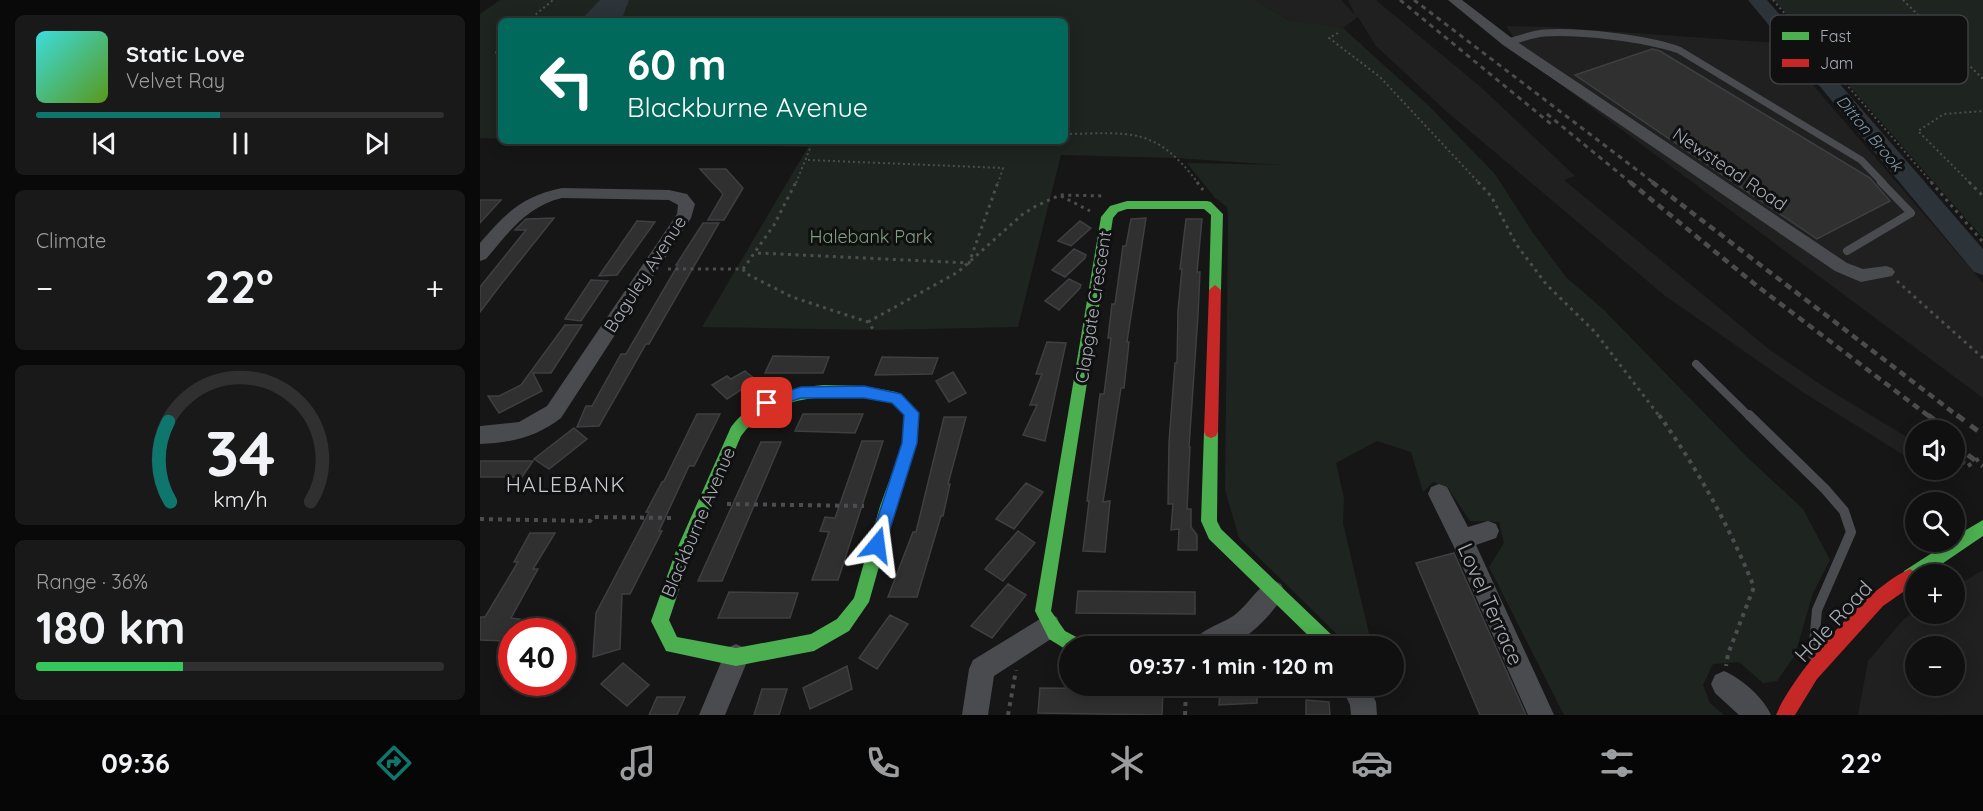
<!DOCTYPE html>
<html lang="en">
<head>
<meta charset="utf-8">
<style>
  body { margin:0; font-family:Quicksand,sans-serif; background:#191919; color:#f1f3f6; height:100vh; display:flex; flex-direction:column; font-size:22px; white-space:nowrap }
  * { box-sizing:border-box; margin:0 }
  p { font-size:20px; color:#9c9d9f }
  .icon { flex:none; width:33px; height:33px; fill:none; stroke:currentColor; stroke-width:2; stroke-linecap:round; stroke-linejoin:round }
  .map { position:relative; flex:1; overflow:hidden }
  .panel { display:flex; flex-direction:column; gap:15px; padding:15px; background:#090909; width:480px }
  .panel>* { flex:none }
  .top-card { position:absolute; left:18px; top:18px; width:570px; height:126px; border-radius:9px; box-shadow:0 3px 15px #0003,0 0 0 2px #303030; background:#00695c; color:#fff; overflow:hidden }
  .buttons { position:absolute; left:1425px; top:420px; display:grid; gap:12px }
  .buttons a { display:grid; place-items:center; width:60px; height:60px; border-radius:50%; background:#101010; box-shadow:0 3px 15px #0003,0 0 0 2px #303030; font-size:30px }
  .speed { position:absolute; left:18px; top:618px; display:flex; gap:12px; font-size:30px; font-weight:700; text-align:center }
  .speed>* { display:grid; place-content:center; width:78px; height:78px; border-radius:50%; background:#101010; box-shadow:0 3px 15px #0003,0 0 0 2px #303030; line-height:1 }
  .speed .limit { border:9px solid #d22; background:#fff; color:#111 }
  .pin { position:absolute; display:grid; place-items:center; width:51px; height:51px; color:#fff; margin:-26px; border-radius:12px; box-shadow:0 3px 9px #0006 }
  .me { position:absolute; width:66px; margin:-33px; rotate:16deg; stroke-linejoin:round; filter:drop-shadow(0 0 4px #0008) }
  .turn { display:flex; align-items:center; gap:21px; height:126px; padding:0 30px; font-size:27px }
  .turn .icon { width:78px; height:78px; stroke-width:2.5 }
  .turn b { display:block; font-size:42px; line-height:51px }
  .big { font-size:45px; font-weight:700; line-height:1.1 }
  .panel .widget { flex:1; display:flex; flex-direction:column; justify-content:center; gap:9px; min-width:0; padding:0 21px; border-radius:9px; background:#191919 }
  .panel .dial { align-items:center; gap:0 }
  .dial svg { height:156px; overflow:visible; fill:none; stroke:#303030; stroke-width:7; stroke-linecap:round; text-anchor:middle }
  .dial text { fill:#f1f3f6; stroke:none }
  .song { display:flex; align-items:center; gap:18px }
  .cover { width:72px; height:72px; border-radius:9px; background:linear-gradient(135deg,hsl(180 70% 55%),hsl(90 70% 35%)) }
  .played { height:6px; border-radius:3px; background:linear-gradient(90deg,#0f766e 45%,#303030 45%) }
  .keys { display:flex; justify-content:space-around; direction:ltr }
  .heat { display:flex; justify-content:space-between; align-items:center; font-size:33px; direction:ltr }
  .charge { height:9px; border-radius:4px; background:linear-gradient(90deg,#34c759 36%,#303030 0) }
  .trip { position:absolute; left:579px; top:636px; width:345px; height:60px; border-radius:30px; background:#101010; box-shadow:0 3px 15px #0003,0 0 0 2px #303030; font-weight:700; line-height:60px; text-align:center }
  .menu { display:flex; height:96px; justify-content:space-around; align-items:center; background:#060606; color:#9c9d9f }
  .menu .icon { width:42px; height:42px }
  .menu .active { color:#0f766e }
  .menu b { font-size:27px; color:#f1f3f6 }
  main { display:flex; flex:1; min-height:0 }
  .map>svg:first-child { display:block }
  .built { fill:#202021; fill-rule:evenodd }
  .green { fill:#1e241f }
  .water { fill:#2c3339 }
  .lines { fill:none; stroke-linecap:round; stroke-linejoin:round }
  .river { fill:#2c3339; fill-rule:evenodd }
  .building { fill:#303031; stroke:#3e3f42; stroke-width:1.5 }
  .path-far2 { stroke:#4c4d50; stroke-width:2; stroke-dasharray:2 3; stroke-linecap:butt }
  .path-far1 { stroke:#4c4d50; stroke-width:3; stroke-dasharray:3 4.5; stroke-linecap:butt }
  .path { stroke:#4c4d50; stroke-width:4; stroke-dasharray:4 5; stroke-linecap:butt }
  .lane-far2 { stroke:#4a4b4e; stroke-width:7 }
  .lane-far1 { stroke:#4a4b4e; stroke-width:8 }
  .lane { stroke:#4a4b4e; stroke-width:10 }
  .street { fill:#4a4b4e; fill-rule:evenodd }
  .fast { fill:#4caf50; fill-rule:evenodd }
  .jam { fill:#c62828; fill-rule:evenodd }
  .rail-far2 { stroke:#4a4c4d; stroke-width:3; stroke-dasharray:5 4.5; stroke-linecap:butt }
  .rail-far1 { stroke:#4a4c4d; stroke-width:4.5; stroke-dasharray:7 5; stroke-linecap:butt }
  .rail { stroke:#4a4c4d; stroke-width:5; stroke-dasharray:9 8; stroke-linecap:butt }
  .path-bridge { stroke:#4c4d50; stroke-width:4; stroke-dasharray:4 5; stroke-linecap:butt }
  .route { fill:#1a73e8; stroke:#114b97; stroke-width:1.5 }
  .labels { text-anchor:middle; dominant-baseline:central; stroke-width:6; stroke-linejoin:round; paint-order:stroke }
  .far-water-label { font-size:16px; font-style:italic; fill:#7f9bb0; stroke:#101011 }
  .street-label { font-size:18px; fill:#a7acb6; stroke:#101011 }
  .park-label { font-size:18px; fill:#7fa080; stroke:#101011 }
  .quarter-label { font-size:21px; letter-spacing:1.5px; fill:#c8cbd2; stroke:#101011 }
  .near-street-label { font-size:21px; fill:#a7acb6; stroke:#101011 }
  .key { fill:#101011; stroke:#3d3f43; stroke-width:1.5 }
  .key-label { font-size:16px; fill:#a7acb6 }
</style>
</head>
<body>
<main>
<section class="panel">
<div class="widget">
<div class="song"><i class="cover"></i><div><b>Static Love</b><p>Velvet Ray</p></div></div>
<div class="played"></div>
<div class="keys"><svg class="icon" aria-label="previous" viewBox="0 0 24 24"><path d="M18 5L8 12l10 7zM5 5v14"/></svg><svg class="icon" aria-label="pause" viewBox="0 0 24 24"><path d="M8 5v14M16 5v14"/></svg><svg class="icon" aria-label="next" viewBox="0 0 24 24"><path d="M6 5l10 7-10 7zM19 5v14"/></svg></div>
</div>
<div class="widget"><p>Climate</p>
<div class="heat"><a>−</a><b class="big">22°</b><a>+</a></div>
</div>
<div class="widget dial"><svg viewBox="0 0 100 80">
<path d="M14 69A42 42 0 1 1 86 69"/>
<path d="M14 69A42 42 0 0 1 13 28" stroke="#0f766e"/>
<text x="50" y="56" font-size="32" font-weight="700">34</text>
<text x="50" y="72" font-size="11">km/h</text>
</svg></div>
<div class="widget"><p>Range · 36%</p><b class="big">180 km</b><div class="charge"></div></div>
</section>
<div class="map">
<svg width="1503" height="715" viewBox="0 0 1503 715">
  <rect width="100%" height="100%" fill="#161616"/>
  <path class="built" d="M776,0H861L875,15L868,0H896L1003,89L1095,176L1084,180L1290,350L1346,388L1435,442V462L1324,393L1184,295L966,111L896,46L878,17L863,28L833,26L808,20Z
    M1026,26L1069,27L1297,43L1503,283V398L1049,61Z
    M1503,570V715H1378L1388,661L1423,620L1435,611L1436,614H1474L1475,587ZM1474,646V686H1436V646Z"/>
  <path class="green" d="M20,0H776L808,20L863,28L949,106L1015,174L1053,233L1086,277L1124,310L1268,458L1323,509L1350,560L1333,593L1315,655L1297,681L1283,683L1259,662L1233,664L1223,685L1230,703L1244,715H1084L1009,567L1024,543L1019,522L990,521L968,488L953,482L943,492L931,452L897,441L856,463L864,498L863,523L892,646H869L759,538L745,490L748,219L747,207L735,198L707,163L801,165L696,158L581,155L538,327L395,330L222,327L328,147L113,141H585V21H21V139L0,138V14Z
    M1294,0H1503V238Z"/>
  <path class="water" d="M120,0H149L141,21H100Z"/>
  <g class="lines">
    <path class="river" d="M1268,0H1287L1503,249V275L1494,272Z"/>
  </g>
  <path class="building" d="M1172,49L1180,51L1390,178L1410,201L1337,239L1095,75Z
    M220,169H246L263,188L244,220H228L243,194Z
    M0,200H21L0,223Z
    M74,218L22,283L0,312V287L46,230H35L46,219Z
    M666,218L647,342H649L644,388H641L623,502L630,501L625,552L603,551L609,501H607L620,394H624L631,338H628L632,304H635L643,246H646L651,219Z
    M706,219H722L717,272H720L718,315L709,447H710L707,509H711V527L717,535V550H698L699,529L691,530L693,504H688L689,442L695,363H697L698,310L702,269H700Z
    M157,221L175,222L137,275L119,276Z
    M600,221L611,228L591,246L578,241Z
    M223,223H239L169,344H166L119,426L97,427L106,406H112L141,354H146L198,265H196Z
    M594,249L606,255L605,258L585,277L572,270Z
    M589,279L601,285L600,288L579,310L565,301Z
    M111,280L128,281L101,321L85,319Z
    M85,325H102L71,373H53L62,391L19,413L8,396H19L41,385Z
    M567,342L586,343L565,441L543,435L557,405H550L562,374H556Z
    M293,356L349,357L343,373H285Z
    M402,357L458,358L452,374L395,375Z
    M265,371L276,380L247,399L232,385L247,376L251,379Z
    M473,372L486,393L469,402L456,381Z
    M217,414H240L214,466H209L179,531H182L150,594H142L140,649L113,657L116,613L169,512H166L182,482L184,481Z
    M323,414H383L375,433L315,431Z
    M464,417H486L468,484H470L463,516H461L437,597H408L433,532H436Z
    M94,428L107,439L69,469L54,459Z
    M382,441H403L358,580H332L349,532L340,531L345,517L355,518Z
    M281,442H301L242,581H218Z
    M0,461H53L42,477H0Z
    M546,483L563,492L534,529L516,519Z
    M538,531L555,543L523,581L505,569Z
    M50,533H75L53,569H58L31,618L40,619L26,641L0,640V617H5L38,562H34Z
    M974,553L1046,715H1000L936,563Z
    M528,584L546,595L512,638L491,626Z
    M598,591L715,592V614L596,613Z
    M249,592L318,593L310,618H238Z
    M410,615L428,624L397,669L379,658Z
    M143,663L169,685L147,706L121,684Z
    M367,666L372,689L330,709L323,688Z
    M740,686H777V703L739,705Z
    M560,688L683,689L682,715L558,713Z
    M282,689H307L299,715H274Z
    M177,697H205L197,715H169Z
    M826,700L849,702L850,715H826Z"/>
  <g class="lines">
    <path class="path-far2" d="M1293,0L1452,183
      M1423,0L1503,79
      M48,21L73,0
      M858,33L849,38L900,77L999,183
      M21,43L16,52L21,62
      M585,134C651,133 675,126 718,183
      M328,160L523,168L518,183
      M316,183L333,141
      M1490,183L1438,131L1464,114L1503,111"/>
    <path class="path-far1" d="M717,182L723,190
      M998,182L1011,196L1036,244L1066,284L1115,332L1180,417
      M1451,182L1503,242
      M1489,182L1503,196
      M581,196L610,211
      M278,253L489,263L518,182
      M188,269H263L294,225L316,182
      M263,269L265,273L312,297L388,322L393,329
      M1417,281L1503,358
      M388,322L478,272L543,214L556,206L580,195L625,196"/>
    <path class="path" d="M1179,415C1219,471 1248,524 1274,587L1248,654L1246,666
      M1474,456L1488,466
      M247,504L384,506
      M0,519L110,521L113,517L194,518
      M702,686L706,690L710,686
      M528,715L536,670
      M705,715L706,690"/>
    <path class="lane-far2" d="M1028,42C1040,39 1052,34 1064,33C1100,31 1165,38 1199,50L1381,160L1403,183"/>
    <path class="lane-far1" d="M1367,251L1431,213L1401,182
      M1216,364L1270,417"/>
    <path class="lane" d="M1269,415L1345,489L1364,511L1371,532L1337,610L1333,655"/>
    <path class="street" d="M968,0H982L1033,39L1367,263L1383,269L1406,266L1412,268L1415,272L1412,276L1381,282L1355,271L1023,45Z
      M82,188L189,190L207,194L215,204L211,218L81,418C57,437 30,443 0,444V426L39,422L67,406L197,214L198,205L189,200L82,198C47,206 28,233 6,259L0,261V243C26,213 42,196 82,188Z
      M959,484L967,487L988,527L1008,521L1016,524L1019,531L1016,538L996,545L1074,715H1048L973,545L948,494L951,487Z
      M793,580L801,584L805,592C797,610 765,643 746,646C735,649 722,646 712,646C718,628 743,625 757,613C770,602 777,587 793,580Z
      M568,614L577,617L580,626L577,635L514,676L508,715H482L489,669L493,660Z
      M256,644L265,648L269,657L245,715H219L247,648Z
      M1244,671C1261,678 1284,698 1291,715H1259L1235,693L1231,684L1235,675Z
      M861,686H888L896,702L897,715H871L870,705Z"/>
    <path class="fast" d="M647,201H727L731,202L743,214L741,290L735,295L729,290L731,215L724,209H647L638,212L633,218L571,611L585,631L602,640L604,646H590V652L569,639L555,611L621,217L630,206Z
      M344,385L384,386L416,392L421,394L439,413L437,443L416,506L389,602L369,631L334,651L256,666L186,651L171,621L196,551L251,427C272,398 309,388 344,385ZM344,397L384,398L412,403L425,415L423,443L400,506L374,598L357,619L331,634L256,648L197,637L189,620L212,551L261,436C281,408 311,400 344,397Z
      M731,426L736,428L738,432L737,521L741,529L857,640L859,646H839L729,539L721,521L724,432L726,428Z
      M1503,520V536L1447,574H1436V583L1430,585L1424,583L1422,577L1424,571L1469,542H1474V537Z"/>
    <path class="jam" d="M735,285L741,290L738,432L736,436L731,438L726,436L724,432L729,290Z
      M1430,569L1437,574L1436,583L1403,606L1337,679L1315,715H1296C1313,674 1389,585 1430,569Z"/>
    <path class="rail-far2" d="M920,0L1071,124
      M934,0L1174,183
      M1067,114L1151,183"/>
    <path class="rail-far1" d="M1150,182L1277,286L1450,417
      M1172,182L1479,417"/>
    <path class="rail" d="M1448,415L1468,430
      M1477,415L1503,435
      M1474,445L1503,466"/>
    <path class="path-bridge" d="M1488,466L1503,456"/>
  </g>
  <path class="route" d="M384,386L421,394L439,413L437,443L405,545L403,550L397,552L392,550L389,545L422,443L424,415L412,403L384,398H321L287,409L282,407L280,403L282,399L321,387Z"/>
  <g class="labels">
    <g class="far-water-label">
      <text transform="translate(1390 133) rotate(50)">Ditton Brook</text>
    </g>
    <g class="street-label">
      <text transform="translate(1250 169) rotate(34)">Newstead Road</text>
      <text transform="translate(165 274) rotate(-57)">Baguley Avenue</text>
      <text transform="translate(613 307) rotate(-81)">Clapgate Crescent</text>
      <text transform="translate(218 522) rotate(-67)">Blackburne Avenue</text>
    </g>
    <g class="park-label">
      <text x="391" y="236">Halebank Park</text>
    </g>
    <g class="quarter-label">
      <text x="86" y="484">HALEBANK</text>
    </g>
    <g class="near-street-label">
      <text transform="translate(1011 604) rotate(66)">Lovel Terrace</text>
      <text transform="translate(1353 621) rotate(-47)">Hale Road</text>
    </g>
  </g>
  <rect x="1290" y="15" width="198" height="69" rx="9" class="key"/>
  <rect x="1302" y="32" width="27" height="8" fill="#4caf50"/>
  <rect x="1302" y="59" width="27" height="8" fill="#c62828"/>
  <g class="key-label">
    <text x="1340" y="42">Fast</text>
    <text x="1340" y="69">Jam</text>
  </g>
</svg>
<div class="buttons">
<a><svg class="icon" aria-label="sound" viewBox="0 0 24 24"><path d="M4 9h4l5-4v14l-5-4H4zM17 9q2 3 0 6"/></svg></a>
<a><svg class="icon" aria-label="search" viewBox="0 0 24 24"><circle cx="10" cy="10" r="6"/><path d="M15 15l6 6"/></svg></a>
<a>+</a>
<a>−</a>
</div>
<div class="speed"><div class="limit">40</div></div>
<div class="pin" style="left:287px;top:403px;background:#d93025"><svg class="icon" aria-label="arrive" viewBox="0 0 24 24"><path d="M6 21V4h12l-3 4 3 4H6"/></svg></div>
<svg class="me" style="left:397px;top:545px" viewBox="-20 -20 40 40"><path d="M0-17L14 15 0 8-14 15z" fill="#1a73e8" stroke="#fff" stroke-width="4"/></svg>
<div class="trip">09:37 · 1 min · 120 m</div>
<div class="top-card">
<div class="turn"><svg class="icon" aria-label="left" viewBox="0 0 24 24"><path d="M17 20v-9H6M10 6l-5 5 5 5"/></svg><div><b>60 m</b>Blackburne Avenue</div></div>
</div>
</div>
</main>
<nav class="menu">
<b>09:36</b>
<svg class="icon active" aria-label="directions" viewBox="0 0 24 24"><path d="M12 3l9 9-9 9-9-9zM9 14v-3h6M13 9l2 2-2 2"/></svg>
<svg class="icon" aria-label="music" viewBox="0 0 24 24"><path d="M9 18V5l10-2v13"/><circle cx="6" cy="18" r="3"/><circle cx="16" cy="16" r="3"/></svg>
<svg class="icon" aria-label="phone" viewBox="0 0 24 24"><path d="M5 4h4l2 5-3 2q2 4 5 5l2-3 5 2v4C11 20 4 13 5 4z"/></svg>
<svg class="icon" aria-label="climate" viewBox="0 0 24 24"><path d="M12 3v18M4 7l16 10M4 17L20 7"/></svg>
<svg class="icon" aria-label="car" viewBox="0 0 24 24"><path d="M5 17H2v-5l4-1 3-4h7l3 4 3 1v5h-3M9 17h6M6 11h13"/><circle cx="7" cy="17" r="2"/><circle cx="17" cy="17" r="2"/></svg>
<svg class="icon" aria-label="filters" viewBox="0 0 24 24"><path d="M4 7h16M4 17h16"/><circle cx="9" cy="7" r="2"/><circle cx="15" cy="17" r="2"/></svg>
<b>22°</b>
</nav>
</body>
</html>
